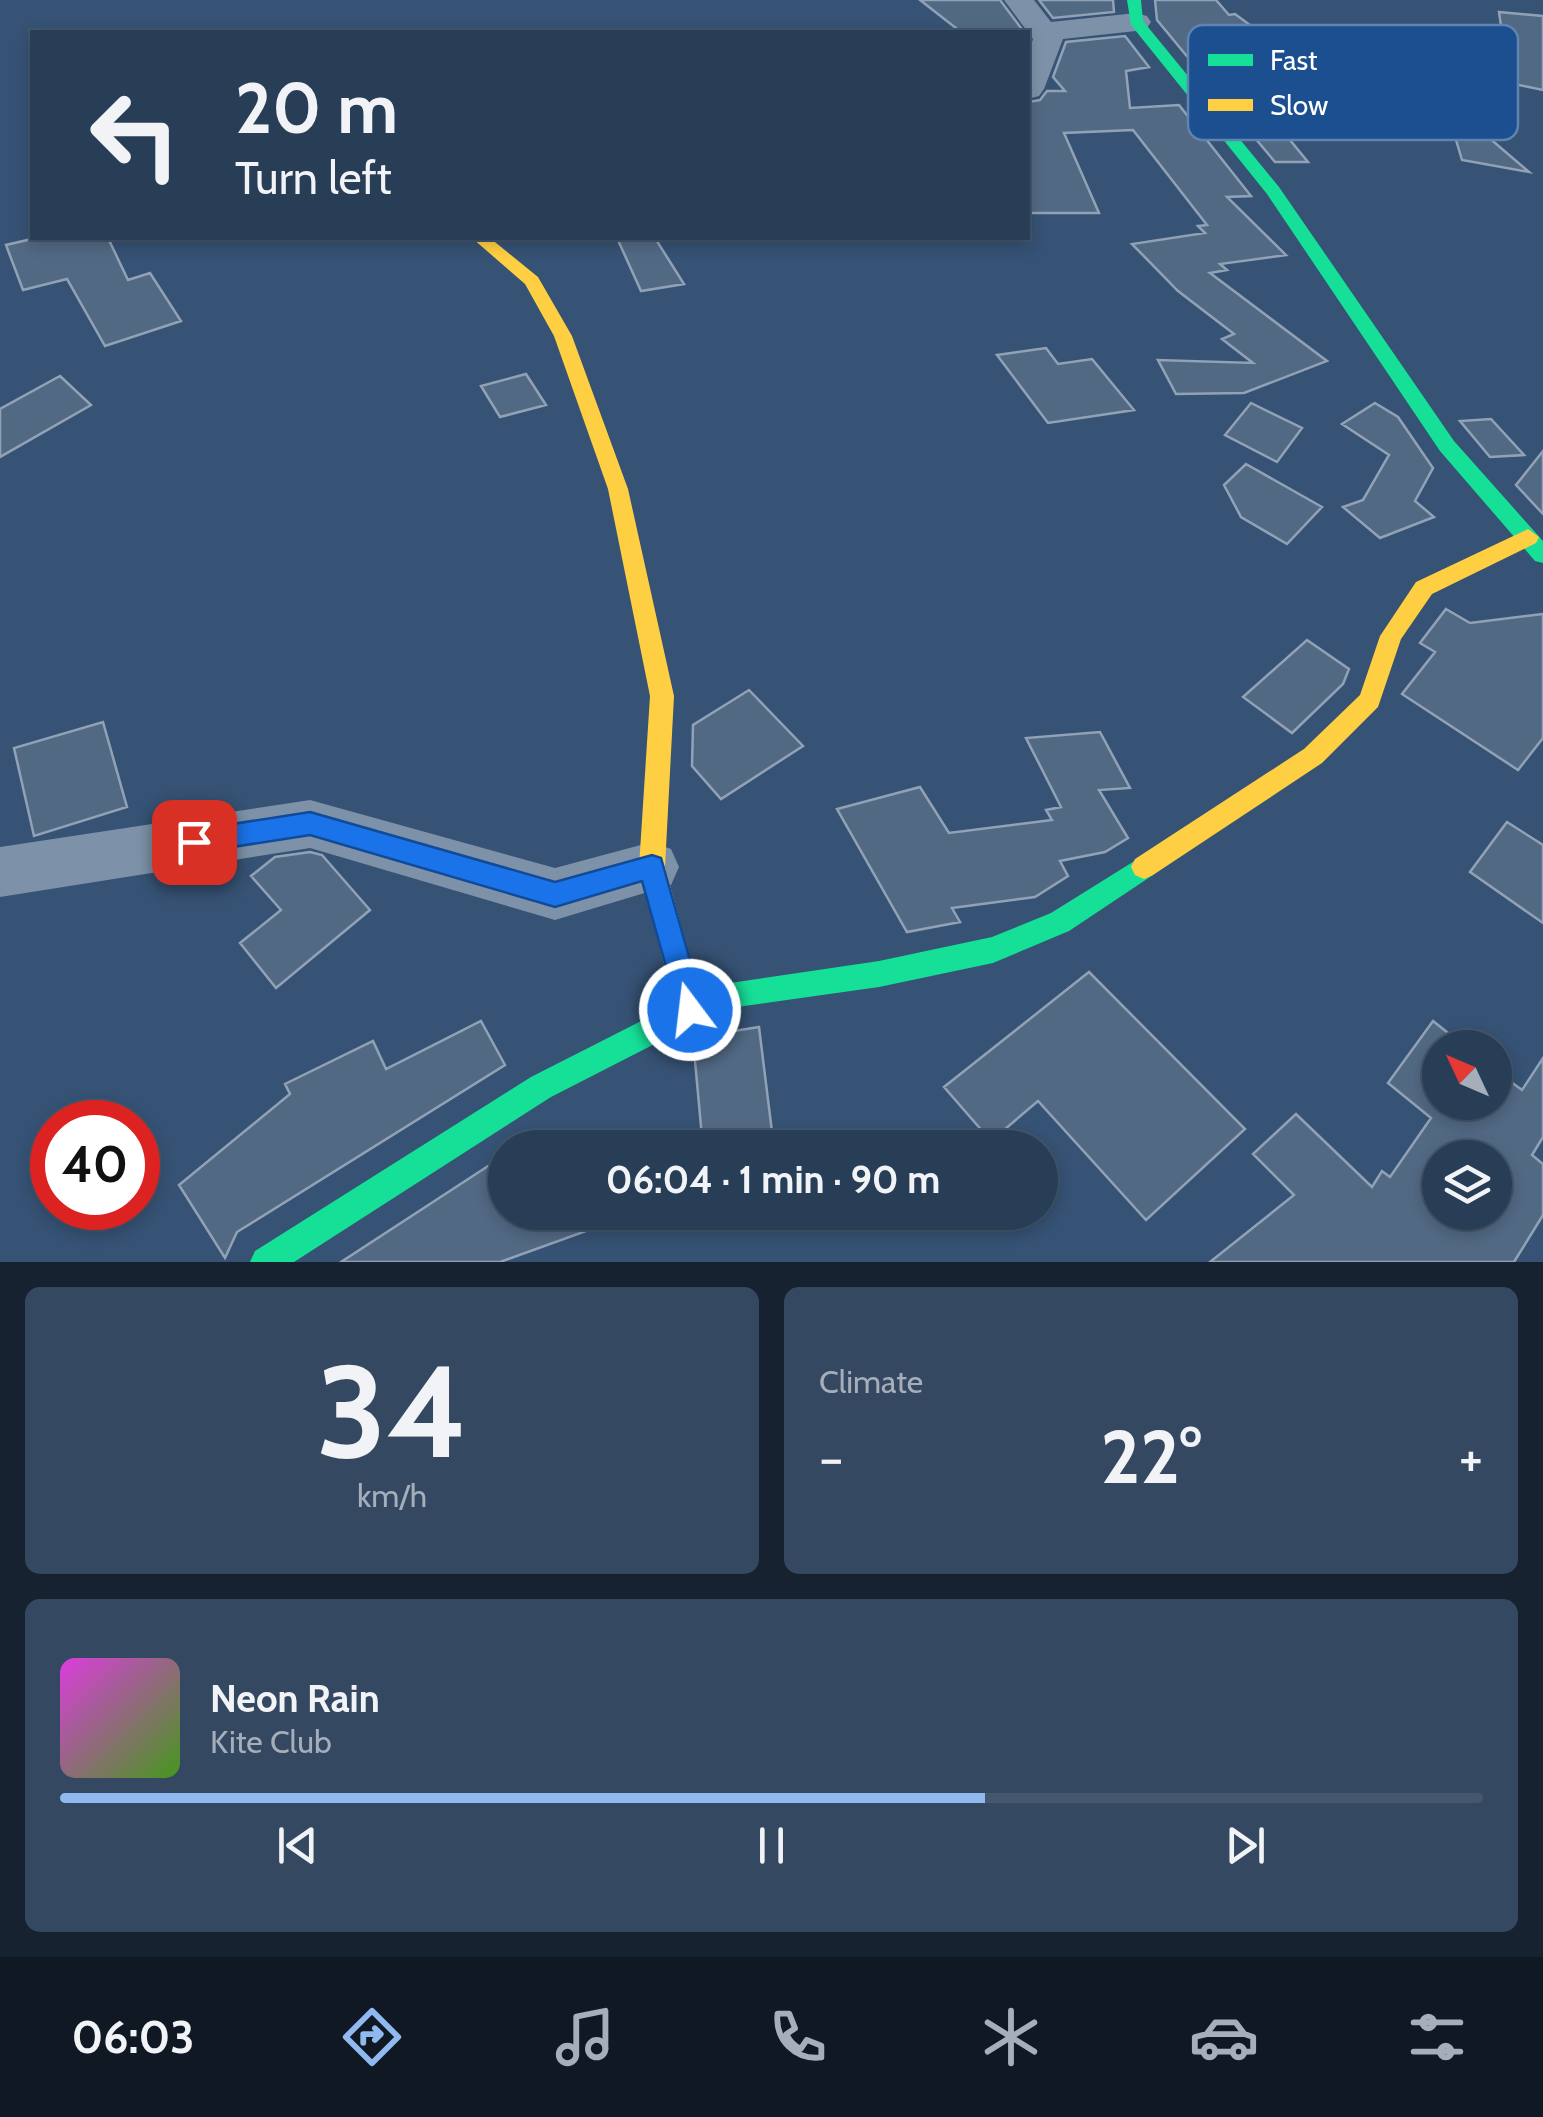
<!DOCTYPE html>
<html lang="en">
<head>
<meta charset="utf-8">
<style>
  body { margin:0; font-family:Cabin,sans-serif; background:#344961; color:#f1f3f6; height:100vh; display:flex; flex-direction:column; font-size:38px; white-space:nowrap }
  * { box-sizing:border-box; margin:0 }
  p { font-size:32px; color:#a5aeba }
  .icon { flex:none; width:55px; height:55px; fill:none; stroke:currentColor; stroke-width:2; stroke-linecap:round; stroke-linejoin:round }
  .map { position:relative; height:1262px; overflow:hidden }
  .details { display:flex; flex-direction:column; gap:25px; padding:25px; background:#162230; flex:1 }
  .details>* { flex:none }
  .top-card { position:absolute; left:30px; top:30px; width:1000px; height:210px; border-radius:0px; box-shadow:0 5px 15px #0003,0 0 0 2px #44576d; background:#283e57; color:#f1f3f6; overflow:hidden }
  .needle { width:65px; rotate:314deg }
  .buttons { position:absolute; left:1422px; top:1030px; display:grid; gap:20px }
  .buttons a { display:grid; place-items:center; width:90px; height:90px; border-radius:50%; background:#283e57; box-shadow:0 5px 15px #0003,0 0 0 2px #44576d; font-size:50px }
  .speed { position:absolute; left:30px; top:1100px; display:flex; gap:20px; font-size:50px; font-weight:700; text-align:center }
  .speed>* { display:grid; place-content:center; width:130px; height:130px; border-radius:50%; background:#283e57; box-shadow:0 5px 15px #0003,0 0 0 2px #44576d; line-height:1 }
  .speed .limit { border:15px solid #d22; background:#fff; color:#111 }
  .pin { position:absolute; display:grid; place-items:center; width:85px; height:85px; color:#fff; margin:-42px; border-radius:20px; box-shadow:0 5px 15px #0006 }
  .me { position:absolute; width:110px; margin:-55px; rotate:345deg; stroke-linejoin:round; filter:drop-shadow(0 0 8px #0008) }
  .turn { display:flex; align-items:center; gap:35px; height:210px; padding:0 40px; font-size:45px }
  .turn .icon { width:130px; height:130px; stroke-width:2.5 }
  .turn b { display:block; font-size:70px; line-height:85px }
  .big { font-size:75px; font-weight:700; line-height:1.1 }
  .details .widget { flex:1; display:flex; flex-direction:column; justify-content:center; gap:15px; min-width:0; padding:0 35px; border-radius:15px; background:#344961 }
  .details .dial { align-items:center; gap:0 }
  .dial b { font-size:130px; line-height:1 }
  .song { display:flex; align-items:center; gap:30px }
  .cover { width:120px; height:120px; border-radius:15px; background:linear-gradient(135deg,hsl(300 70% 55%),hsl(100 70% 35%)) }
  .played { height:10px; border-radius:5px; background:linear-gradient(90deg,#90b9f0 65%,#44576d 65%) }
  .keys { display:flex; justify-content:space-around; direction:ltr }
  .heat { display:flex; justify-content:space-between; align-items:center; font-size:55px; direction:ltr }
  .details .tiles { flex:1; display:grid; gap:25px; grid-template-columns:1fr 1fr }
  .widget:last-child { grid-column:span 2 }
  .trip { position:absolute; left:488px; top:1130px; width:570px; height:100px; border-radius:50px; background:#283e57; box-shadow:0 5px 15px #0003,0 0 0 2px #44576d; font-weight:700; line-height:100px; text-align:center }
  .dock { display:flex; height:160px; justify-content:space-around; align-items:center; background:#101923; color:#a5aeba }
  .dock .icon { width:70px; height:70px }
  .dock .on { color:#90b9f0 }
  .dock b { font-size:45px; color:#f1f3f6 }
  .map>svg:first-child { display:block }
  .building { fill:#526984; stroke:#92a2b6; stroke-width:2.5; fill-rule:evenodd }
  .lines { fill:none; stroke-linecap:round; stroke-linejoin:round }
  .street { fill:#7d92a8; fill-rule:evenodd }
  .fast { fill:#16e098; fill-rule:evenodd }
  .slow { fill:#ffcf43; fill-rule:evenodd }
  .route { fill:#1a73e8; stroke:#114b97; stroke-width:2.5 }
  .key { fill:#1b4f8f; stroke:#5f84b1; stroke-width:2.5 }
  .key-label { font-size:28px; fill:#fff }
</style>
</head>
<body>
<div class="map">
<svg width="1543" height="1262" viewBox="0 0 1543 1262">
  <rect width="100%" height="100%" fill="#365274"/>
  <path class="building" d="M920,0H1000L1024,32H961Z
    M1039,0H1113L1114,12L1053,18Z
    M1155,0H1216L1229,15L1235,14L1277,45L1190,60L1157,20Z
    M1499,12L1543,16V90L1509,83Z
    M1125,36L1149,67L1126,71L1130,108L1179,105L1251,196L1227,197L1286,255L1220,264L1227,270L1210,273L1327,361L1244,393L1176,394L1158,360L1253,363L1222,339L1234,334L1178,291L1132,244L1205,233L1198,226L1207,225L1133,130L1064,133L1099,213H1028V102L1040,100L1047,91H1065L1053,77L1066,42Z
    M1432,89L1474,125L1529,172L1462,160L1453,130L1408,133L1364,93Z
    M1257,100L1308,162H1275L1225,102Z
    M36,238H108L128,280L150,273L181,321L105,346L67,279L23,290L6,245Z
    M617,238H655L684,284L641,291Z
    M1046,348L1058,364L1092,359L1134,410L1048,423L997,355Z
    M526,374L546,405L500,417L481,386Z
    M60,376L91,405L0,457V409Z
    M1251,403L1302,428L1277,462L1225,435Z
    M1375,403L1398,417L1433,468L1415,501L1434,517L1380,538L1343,507L1363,500L1389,455L1342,424Z
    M1491,419L1524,455L1490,457L1460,421Z
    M1543,451V514L1516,485Z
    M1246,464L1322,507L1287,544L1241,517L1224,485Z
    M1446,609L1470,623L1543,614V738L1518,770L1402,694L1435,652L1420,643Z
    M1307,640L1349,669L1343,684L1292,733L1243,697Z
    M749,690L803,746L721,799L692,766L693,725Z
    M103,722L127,807L34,836L14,748Z
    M1100,732L1130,788L1099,790L1128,838L1105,852L1060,861L1068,876L1035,897L952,908L960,922L907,932L837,809L920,787L949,833L1052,820L1046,810L1061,807L1026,738Z
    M1507,822L1543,845V923L1470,872Z
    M310,852L322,855L370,910L276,988L240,943L281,910L251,876L275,857Z
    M1089,972L1245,1129L1146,1220L1038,1101L991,1141L944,1087Z
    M481,1021L505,1065L237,1232L225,1258L179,1185L290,1094L285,1084L373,1041L386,1069Z
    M1433,1021L1467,1048H1440V1102H1495V1070L1522,1090L1543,1058V1137L1532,1155L1543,1164V1215L1514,1262H1210L1294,1195L1253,1154L1296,1114L1372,1187L1382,1171L1390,1177L1431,1118L1388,1083ZM1440,1158H1495V1212H1440Z
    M759,1027L774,1148H703L694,1050L728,1032Z
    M505,1155V1212H624L625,1217L500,1262H341Z"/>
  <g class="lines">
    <path class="street" d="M1004,0H1034L1051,22L1136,13L1147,16L1151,22L1147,28L1136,31L1063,39L1044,89L1039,96L1028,99V55L1033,39Z
      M310,800L555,868L652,842L671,849L679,867L671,885L555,920L310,848L0,897V847Z"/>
    <path class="fast" d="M1127,0H1141L1143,21L1279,187L1454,441L1543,541V563L1535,561L1440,451L1267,194L1131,25Z
      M1144,855L1153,859L1157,867L1153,875L1069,931L993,963L879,987L723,1009L551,1097L294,1262H250L255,1251L531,1077L710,986L879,961L992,937L1051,913Z"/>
    <path class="slow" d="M472,238H490L538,277L572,336L628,489L674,696L665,867L704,1010L700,1020L690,1024L680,1020L676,1010L639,867L650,696L608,489L554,336L525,284Z
      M1528,529L1539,537L1536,543L1432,594L1401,639L1378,707L1322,763L1153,875L1144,879L1135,875L1131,867L1135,859L1304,749L1360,695L1380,636L1416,582Z"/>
  </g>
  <path class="route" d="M310,812L555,882L652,855L661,858L704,1010L700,1020L690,1024L681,1020L642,881L555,907L310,835L194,853L185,850L181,842L185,833L194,830Z"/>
  <rect x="1188" y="25" width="330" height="115" rx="15" class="key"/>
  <rect x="1208" y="54" width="45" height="12" fill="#16e098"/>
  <rect x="1208" y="99" width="45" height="12" fill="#ffcf43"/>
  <g class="key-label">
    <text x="1270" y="70">Fast</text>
    <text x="1270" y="115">Slow</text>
  </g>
</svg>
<div class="buttons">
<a><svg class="needle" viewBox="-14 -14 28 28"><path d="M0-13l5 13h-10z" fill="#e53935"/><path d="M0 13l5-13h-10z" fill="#a5aeba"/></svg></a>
<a><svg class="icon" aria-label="layers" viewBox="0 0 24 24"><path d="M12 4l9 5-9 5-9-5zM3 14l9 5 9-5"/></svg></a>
</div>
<div class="speed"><div class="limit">40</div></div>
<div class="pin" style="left:194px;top:842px;background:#d93025"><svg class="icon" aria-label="arrive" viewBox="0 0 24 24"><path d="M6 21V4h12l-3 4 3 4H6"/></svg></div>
<svg class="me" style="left:690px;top:1010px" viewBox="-20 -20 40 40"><circle r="17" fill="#1a73e8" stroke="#fff" stroke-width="3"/><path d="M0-11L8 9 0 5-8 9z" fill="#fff"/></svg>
<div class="trip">06:04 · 1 min · 90 m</div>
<div class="top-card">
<div class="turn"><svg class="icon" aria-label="left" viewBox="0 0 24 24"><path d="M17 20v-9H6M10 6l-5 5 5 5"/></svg><div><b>20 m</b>Turn left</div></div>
</div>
</div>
<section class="details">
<div class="tiles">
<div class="widget dial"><b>34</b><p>km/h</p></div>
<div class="widget"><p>Climate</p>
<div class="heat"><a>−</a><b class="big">22°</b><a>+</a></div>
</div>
<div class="widget">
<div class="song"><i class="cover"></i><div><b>Neon Rain</b><p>Kite Club</p></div></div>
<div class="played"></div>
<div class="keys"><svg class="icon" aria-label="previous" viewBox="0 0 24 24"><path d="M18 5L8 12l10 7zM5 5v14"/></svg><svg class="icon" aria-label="pause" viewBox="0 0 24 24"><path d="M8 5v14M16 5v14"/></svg><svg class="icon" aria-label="next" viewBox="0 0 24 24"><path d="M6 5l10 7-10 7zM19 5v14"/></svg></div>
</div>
</div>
</section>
<nav class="dock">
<b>06:03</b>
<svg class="icon on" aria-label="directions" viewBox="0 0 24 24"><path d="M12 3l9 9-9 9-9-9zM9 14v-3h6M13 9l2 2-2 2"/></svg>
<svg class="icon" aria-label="music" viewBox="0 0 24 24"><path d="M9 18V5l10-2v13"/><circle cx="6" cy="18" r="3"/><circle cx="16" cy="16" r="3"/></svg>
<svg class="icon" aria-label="phone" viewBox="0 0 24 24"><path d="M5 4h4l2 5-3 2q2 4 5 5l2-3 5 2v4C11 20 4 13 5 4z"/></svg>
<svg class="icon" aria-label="climate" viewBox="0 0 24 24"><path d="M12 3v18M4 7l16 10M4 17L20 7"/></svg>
<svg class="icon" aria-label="car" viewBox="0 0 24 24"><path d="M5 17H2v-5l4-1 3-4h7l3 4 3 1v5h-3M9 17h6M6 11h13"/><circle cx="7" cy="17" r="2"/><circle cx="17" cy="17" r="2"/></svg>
<svg class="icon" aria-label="filters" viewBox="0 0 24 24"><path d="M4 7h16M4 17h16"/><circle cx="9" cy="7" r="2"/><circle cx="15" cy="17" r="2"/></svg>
</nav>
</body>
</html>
